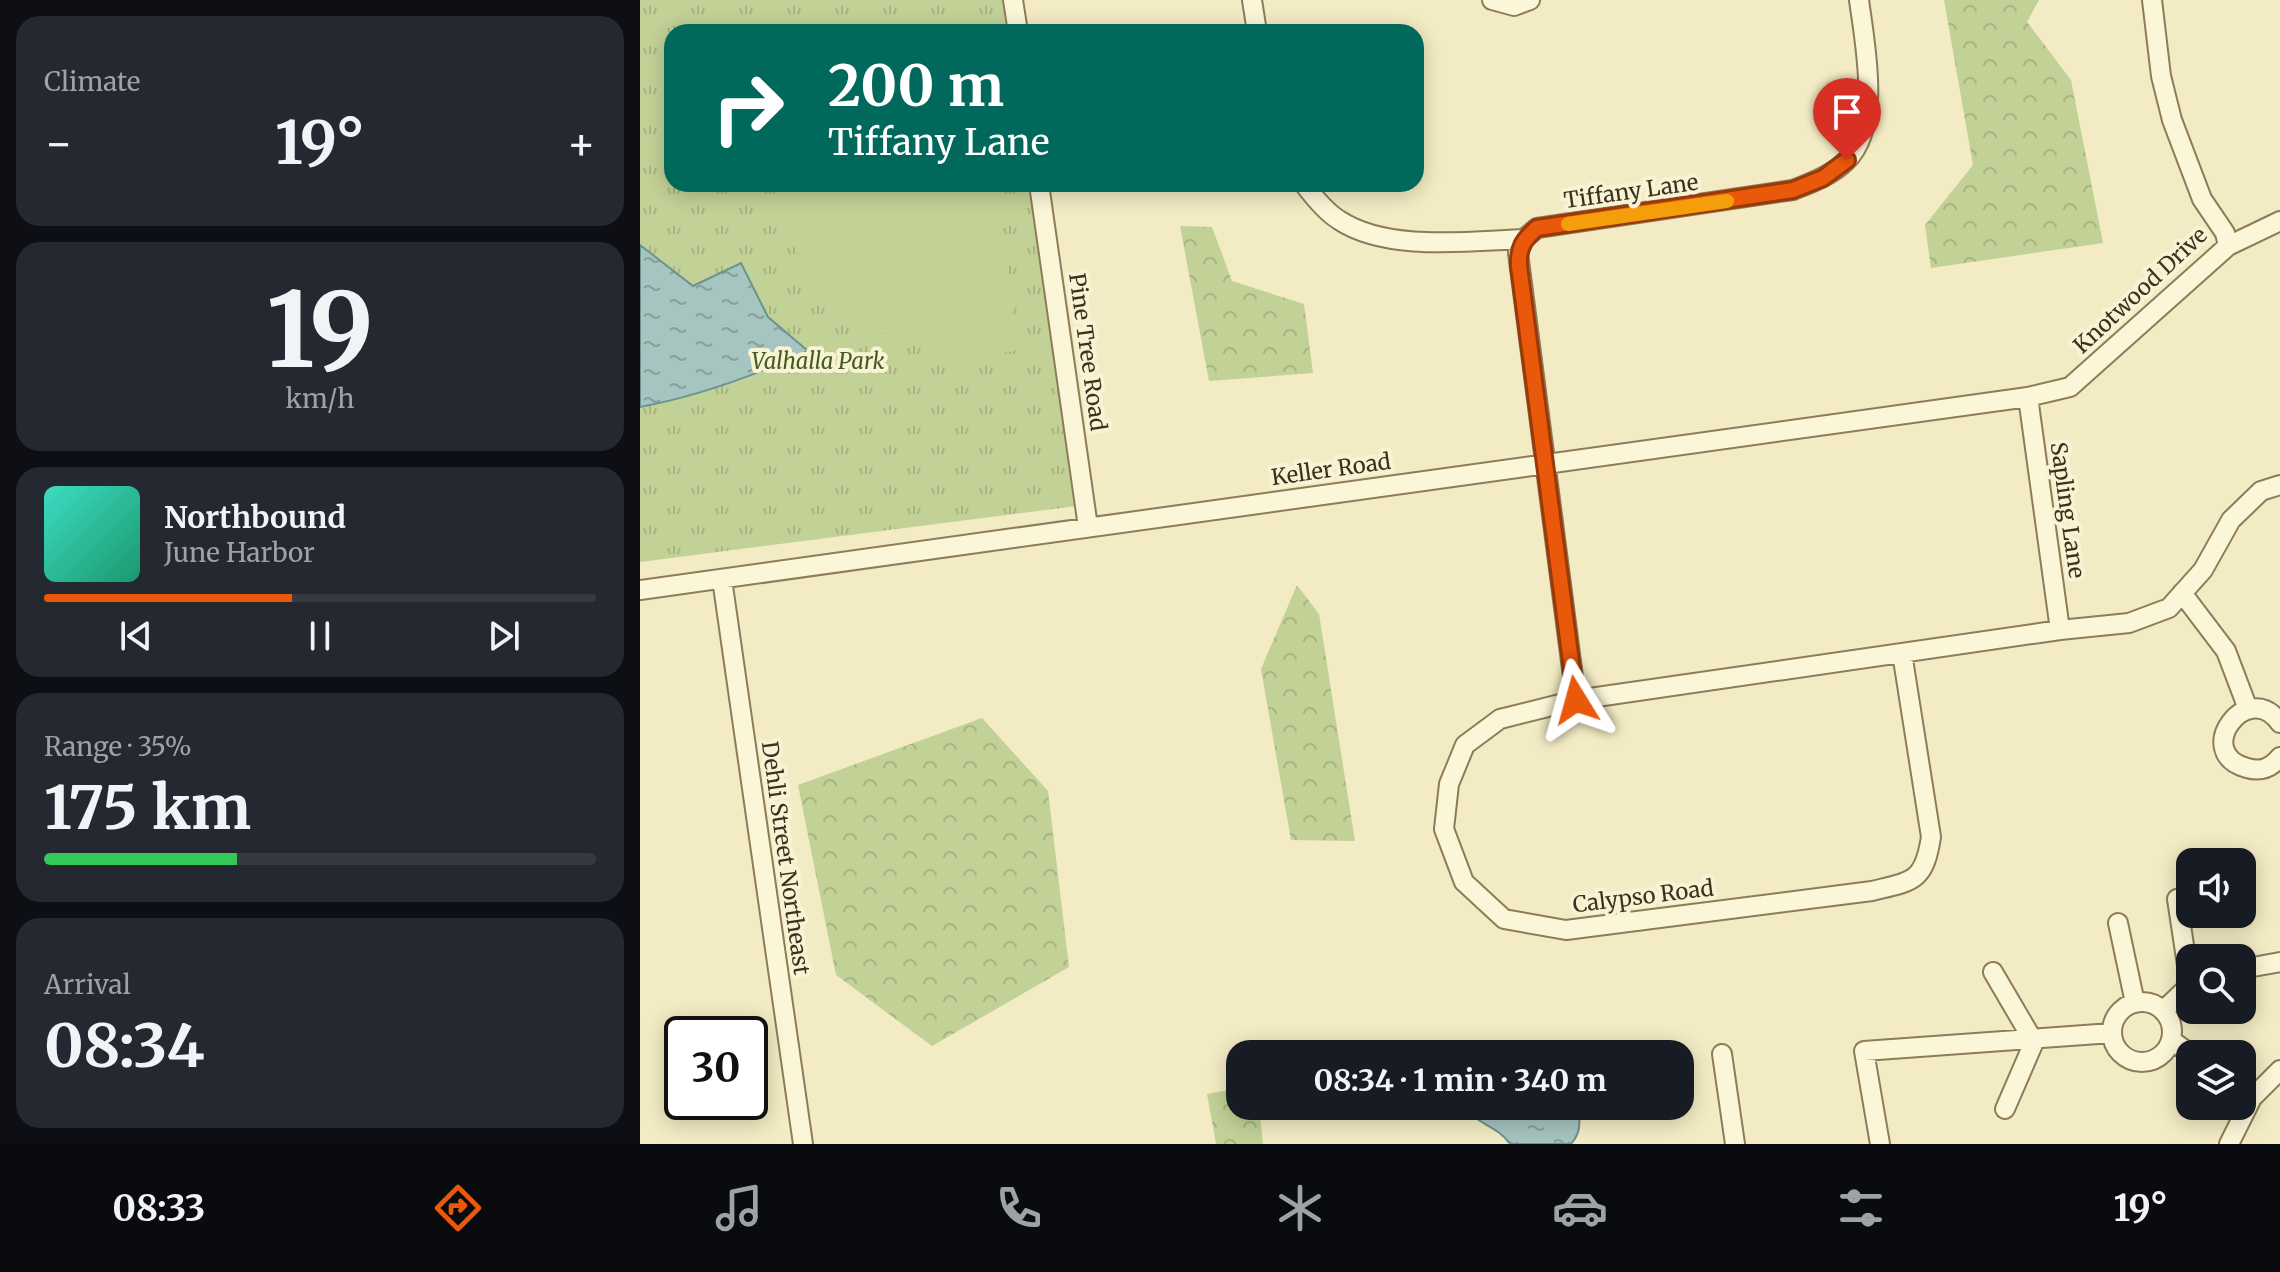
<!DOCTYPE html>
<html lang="en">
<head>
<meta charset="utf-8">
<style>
  body { margin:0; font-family:Merriweather,serif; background:#242831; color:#f1f3f6; height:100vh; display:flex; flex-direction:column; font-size:30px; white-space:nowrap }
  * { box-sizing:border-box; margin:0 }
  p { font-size:26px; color:#9ea1a6 }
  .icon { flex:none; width:44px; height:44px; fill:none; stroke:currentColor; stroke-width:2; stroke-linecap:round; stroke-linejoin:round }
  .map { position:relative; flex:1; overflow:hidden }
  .drawer { display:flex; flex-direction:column; gap:16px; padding:16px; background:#0d0f14; width:640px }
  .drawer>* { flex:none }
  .hud { position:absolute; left:24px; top:24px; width:760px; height:168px; border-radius:24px; box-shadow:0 4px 20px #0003; background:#00695c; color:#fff; overflow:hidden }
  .buttons { position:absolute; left:1536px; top:848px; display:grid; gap:16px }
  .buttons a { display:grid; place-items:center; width:80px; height:80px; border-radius:16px; background:#171b24; box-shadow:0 4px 20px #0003; font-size:40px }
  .speed { position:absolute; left:24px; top:1016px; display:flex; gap:16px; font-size:40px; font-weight:700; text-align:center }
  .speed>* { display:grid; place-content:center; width:104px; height:104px; border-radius:50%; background:#171b24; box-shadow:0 4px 20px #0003; line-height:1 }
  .speed .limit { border:4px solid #111; border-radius:12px; background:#fff; color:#111 }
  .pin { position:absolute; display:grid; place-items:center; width:68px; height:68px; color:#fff; margin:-82px -34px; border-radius:50% 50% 50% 0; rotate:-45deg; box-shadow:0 0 8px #0007 }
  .pin .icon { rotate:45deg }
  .me { position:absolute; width:88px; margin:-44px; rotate:352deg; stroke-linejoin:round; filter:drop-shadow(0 0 6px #0008) }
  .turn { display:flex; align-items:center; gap:28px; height:168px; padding:0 32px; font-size:36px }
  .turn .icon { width:104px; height:104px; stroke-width:2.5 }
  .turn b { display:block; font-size:56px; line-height:68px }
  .big { font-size:60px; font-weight:700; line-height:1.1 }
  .drawer .card { flex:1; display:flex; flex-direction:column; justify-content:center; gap:12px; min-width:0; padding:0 28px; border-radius:24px; background:#242831 }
  .drawer .dial { align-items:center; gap:0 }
  .dial b { font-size:104px; line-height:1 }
  .song { display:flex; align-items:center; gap:24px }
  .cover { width:96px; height:96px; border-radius:12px; background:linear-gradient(135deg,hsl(170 70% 55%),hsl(160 70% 35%)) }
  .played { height:8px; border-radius:4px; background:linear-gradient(90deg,#ea580c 45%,#363941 45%) }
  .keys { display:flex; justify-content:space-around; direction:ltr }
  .heat { display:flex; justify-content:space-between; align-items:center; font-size:44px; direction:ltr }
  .charge { height:12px; border-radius:6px; background:linear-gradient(90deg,#34c759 35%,#363941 0) }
  .trip { position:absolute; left:586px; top:1040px; width:468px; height:80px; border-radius:24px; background:#171b24; box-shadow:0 4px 20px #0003; font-weight:700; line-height:80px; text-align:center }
  .dock { display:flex; height:128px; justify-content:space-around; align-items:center; background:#090b0e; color:#9ea1a6 }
  .dock .icon { width:56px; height:56px }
  .dock .current { color:#ea580c }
  .dock b { font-size:36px; color:#f1f3f6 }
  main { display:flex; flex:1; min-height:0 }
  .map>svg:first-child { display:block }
  .forest { fill:url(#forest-crowns) }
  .park { fill:url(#park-tufts) }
  .pitch { fill:#c2d196 }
  .water { fill:url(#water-ripples); stroke:#6b9490; stroke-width:2 }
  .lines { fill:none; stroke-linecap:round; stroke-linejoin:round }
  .street-casing { stroke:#8e7c58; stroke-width:22 }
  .street { stroke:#fcf6d8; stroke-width:18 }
  .route-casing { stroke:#983908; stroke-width:20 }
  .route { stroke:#ea580c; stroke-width:14 }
  .slow { stroke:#f59e0b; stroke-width:14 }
  .labels { text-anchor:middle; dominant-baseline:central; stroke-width:8; stroke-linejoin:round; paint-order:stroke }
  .street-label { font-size:22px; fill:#3d311d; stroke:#f8f3d4 }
  .park-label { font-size:22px; font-style:italic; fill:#455b22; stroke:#f8f3d4 }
</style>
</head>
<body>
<main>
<section class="drawer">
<div class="card"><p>Climate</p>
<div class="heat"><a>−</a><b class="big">19°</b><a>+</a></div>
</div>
<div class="card dial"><b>19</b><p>km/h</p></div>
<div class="card">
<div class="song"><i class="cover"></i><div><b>Northbound</b><p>June Harbor</p></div></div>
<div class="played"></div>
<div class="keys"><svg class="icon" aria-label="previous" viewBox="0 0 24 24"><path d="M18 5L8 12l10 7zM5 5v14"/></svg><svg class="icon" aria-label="pause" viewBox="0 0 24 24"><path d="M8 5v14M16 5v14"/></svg><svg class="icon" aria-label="next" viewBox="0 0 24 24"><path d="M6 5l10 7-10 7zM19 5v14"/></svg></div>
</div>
<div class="card"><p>Range · 35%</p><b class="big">175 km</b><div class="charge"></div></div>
<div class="card"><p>Arrival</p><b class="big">08:34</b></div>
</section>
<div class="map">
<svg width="1640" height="1144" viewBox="0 0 1640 1144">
  <defs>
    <pattern id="forest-crowns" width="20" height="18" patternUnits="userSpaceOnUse" patternTransform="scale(2)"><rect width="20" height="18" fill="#c2d196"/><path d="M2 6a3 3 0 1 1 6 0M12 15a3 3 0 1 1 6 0" fill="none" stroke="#a8b481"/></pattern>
    <pattern id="park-tufts" width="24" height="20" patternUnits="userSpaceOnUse" patternTransform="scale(2)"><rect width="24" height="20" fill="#c2d196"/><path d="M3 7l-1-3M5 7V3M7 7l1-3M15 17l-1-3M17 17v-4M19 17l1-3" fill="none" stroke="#a8b481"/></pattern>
    <pattern id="water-ripples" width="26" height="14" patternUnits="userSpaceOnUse" patternTransform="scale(2)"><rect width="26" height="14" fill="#a6c4c0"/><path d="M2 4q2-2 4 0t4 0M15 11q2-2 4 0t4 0" fill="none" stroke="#88a09b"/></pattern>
  </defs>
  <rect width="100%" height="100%" fill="#f2ebc3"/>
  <path class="forest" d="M1304,0H1399L1387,22L1431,80L1463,243L1291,268L1285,225L1333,165Z
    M540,226L572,227L592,281L664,304L673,373L569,381Z
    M657,585L679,614L715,841L651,840L621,669Z
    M342,718L408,791L429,967L292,1046L196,975L158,785Z
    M600,1088V1106H619L623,1144H576L567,1094Z"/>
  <path class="park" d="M0,0H362L367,32H32V184H390L437,506L0,562Z"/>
  <path class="pitch" d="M135,184H352L379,350C356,354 330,358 306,354C248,346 177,295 152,243C143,224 139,204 135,184Z"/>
  <path class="water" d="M0,245L53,286L101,263L128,317L168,351C114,376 58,396 0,407Z
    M822,1106H936C941,1119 941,1133 931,1144H870C858,1126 836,1124 822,1106Z"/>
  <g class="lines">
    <g class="street-casing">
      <path id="street" d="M373,0L378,32
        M612,0L617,32
        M852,0L874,6L890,0
        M1512,0L1521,76L1532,120L1562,199L1585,233L1588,246
        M399,184L448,527
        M664,184C673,196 686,212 699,220C747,252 829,241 884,239
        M1388,397L1420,630
        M82,579L163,1144
        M0,590L1388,397L1430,387L1588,246L1640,221
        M1542,593L1586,651L1608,709
        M1262,653L1291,837C1284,882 1273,881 1232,891L926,930L864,919L824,882L804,829L809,784L825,745L860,719L936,700L1420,630L1489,623L1529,608L1563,570L1591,520L1621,491L1640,485
        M936,700L878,253L884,239L897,228L1153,190C1171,183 1192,175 1206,161C1242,126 1225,45 1219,0
        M1640,723C1608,677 1551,753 1607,768C1621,772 1631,768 1640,757
        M1537,899L1550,985
        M1478,923L1495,1003
        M1602,969L1640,962
        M1353,972L1394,1042L1365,1109
        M1472 1032a30 30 0 1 1 60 0a30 30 0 1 1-60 0Z
        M1523,1011L1550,985
        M1531,1040L1551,1054
        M1082,1054L1095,1144
        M1240,1144L1224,1051L1472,1033
        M1589,1144L1612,1098L1640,1070"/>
    </g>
    <use href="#street" class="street"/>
  </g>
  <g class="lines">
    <g class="route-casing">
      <path id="route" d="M936,700L879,266C878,248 883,240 897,228L1153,190L1183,178L1207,160"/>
    </g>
    <use href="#route" class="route"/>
    <path class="slow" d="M928,224L1087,201"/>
  </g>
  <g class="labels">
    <g class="street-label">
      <text transform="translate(991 191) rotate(-8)">Tiffany Lane</text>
      <text transform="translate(1500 290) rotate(-43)">Knotwood Drive</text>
      <text transform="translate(448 352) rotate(82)">Pine Tree Road</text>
      <text transform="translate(691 469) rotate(-8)">Keller Road</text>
      <text transform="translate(1428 510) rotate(82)">Sapling Lane</text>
      <text transform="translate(146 858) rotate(82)">Dehli Street Northeast</text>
      <text transform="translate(1003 896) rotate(-7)">Calypso Road</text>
    </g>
    <g class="park-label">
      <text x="178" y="361">Valhalla Park</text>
    </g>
  </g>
</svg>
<div class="buttons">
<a><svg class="icon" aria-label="sound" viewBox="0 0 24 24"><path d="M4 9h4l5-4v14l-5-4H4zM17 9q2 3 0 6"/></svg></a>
<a><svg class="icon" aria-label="search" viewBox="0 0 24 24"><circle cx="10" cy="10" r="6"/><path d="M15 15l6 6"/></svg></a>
<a><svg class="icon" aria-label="layers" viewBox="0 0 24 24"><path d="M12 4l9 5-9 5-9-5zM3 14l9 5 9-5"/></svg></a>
</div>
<div class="speed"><div class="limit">30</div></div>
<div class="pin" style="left:1207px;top:160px;background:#d93025"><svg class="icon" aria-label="arrive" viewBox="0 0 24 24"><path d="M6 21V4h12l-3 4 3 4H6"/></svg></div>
<svg class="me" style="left:936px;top:700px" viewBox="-20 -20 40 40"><path d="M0-17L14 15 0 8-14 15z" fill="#ea580c" stroke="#fff" stroke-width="4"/></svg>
<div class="trip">08:34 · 1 min · 340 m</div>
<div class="hud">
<div class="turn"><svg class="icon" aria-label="right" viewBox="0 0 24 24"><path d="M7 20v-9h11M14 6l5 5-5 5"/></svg><div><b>200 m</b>Tiffany Lane</div></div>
</div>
</div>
</main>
<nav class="dock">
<b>08:33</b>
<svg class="icon current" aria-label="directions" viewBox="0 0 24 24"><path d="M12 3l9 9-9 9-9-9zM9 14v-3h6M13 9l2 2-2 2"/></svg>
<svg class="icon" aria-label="music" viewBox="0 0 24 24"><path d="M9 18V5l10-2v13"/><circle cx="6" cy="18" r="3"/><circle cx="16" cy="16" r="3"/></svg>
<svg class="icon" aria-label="phone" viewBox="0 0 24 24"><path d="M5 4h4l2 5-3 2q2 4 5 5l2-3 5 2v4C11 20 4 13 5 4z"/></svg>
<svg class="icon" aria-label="climate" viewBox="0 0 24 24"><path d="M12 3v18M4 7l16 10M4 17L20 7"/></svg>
<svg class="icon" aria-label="car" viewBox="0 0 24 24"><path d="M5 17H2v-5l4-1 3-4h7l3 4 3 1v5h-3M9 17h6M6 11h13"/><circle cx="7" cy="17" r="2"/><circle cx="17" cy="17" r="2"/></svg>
<svg class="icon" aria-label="filters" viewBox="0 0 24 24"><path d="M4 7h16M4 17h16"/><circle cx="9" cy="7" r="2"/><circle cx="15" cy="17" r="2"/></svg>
<b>19°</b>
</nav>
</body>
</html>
